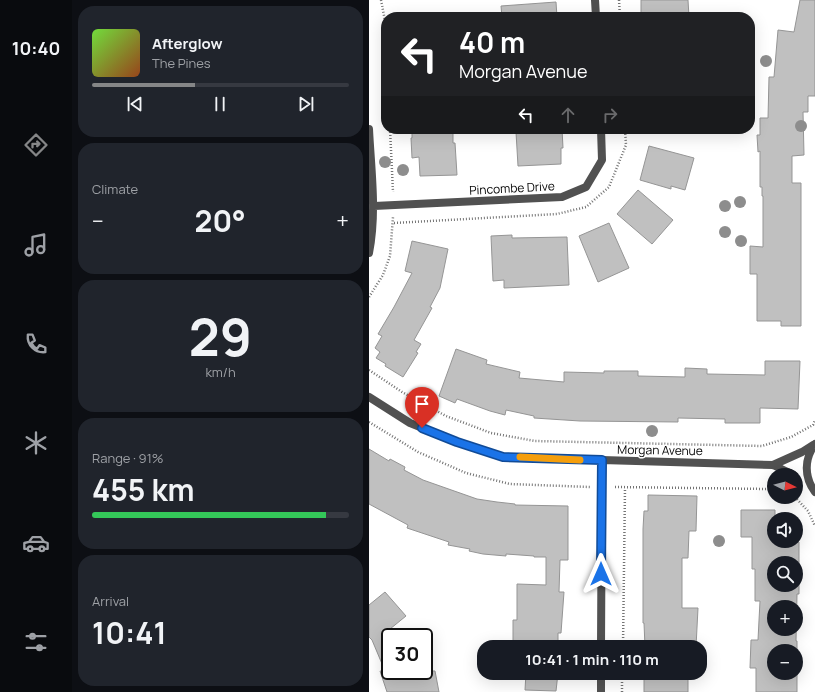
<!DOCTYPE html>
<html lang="en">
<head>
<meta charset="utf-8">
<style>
  body { margin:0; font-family:Manrope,sans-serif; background:#20242c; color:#f1f3f6; height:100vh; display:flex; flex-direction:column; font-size:15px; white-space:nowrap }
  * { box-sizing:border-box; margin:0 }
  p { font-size:13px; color:#9ea1a6 }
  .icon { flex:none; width:22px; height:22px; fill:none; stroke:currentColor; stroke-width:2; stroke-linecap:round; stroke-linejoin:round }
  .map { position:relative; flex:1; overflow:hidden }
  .drawer { display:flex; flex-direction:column; gap:6px; padding:6px; background:#0d0f14; width:297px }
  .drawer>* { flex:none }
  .banner { position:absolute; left:12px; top:12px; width:374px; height:122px; border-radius:16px; box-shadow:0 4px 16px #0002; background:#202124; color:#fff; overflow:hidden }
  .needle { width:26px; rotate:96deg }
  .fabs { position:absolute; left:398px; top:468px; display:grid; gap:8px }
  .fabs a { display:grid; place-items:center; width:36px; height:36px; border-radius:50%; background:#171b24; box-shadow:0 4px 16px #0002; font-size:20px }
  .speed { position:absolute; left:12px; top:628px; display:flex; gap:8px; font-size:20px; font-weight:700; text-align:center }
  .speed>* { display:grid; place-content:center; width:52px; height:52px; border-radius:50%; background:#171b24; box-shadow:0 4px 16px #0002; line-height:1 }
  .speed .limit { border:2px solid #111; border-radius:6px; background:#fff; color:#111 }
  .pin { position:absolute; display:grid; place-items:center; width:34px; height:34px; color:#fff; margin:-41px -17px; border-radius:50% 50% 50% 0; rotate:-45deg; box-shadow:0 0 4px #0007 }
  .pin .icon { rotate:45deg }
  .me { position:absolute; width:44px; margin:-22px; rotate:0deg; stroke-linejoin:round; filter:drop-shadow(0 0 3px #0008) }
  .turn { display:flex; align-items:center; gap:14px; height:84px; padding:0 12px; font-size:18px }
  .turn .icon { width:52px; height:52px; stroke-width:2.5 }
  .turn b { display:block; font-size:28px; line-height:34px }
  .lanes { display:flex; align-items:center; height:38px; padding:0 12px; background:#0003; justify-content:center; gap:20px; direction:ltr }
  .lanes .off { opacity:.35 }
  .big { font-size:30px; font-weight:700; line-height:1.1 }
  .drawer .card { flex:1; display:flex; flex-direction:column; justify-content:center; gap:6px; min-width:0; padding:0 14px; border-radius:16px; background:#20242c }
  .drawer .dial { align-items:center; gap:0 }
  .dial b { font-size:52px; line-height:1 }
  .song { display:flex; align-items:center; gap:12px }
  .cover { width:48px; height:48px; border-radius:6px; background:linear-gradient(135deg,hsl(100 70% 55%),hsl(20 70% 35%)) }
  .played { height:4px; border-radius:2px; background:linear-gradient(90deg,#858687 40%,#363941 40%) }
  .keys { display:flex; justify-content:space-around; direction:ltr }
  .heat { display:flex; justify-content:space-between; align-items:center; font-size:22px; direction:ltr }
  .charge { height:6px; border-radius:3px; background:linear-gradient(90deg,#34c759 91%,#363941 0) }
  .trip { position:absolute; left:108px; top:640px; width:230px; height:40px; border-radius:16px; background:#171b24; box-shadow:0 4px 16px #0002; font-weight:700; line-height:40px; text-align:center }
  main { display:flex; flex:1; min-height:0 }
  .dock { display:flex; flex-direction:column; width:72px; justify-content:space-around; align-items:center; background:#090b0e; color:#9ea1a6 }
  .dock .icon { width:28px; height:28px }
  .dock .selected { color:#858687 }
  .dock b { font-size:18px; color:#f1f3f6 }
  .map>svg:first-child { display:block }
  .building { fill:#c0c0c0; stroke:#959595; fill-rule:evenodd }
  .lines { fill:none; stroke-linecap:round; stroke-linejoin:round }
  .path { stroke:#737373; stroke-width:2.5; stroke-dasharray:1 2; stroke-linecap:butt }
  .minor { stroke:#515151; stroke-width:8 }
  .tree { fill:#8d8d8d }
  .route-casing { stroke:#114b97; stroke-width:10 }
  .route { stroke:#1a73e8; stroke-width:7 }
  .slow { stroke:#f59e0b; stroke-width:7 }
  .labels { text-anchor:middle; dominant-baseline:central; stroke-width:3; stroke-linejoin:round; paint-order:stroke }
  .street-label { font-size:12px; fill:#000; stroke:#fff }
</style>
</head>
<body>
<main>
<nav class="dock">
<b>10:40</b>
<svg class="icon selected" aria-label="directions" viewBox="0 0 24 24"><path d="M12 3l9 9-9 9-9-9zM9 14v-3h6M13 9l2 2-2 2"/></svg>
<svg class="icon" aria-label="music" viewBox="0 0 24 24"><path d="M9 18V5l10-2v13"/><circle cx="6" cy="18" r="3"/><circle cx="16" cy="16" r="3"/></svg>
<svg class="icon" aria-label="phone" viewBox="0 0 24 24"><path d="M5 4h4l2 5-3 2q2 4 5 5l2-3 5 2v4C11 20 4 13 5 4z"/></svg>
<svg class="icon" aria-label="climate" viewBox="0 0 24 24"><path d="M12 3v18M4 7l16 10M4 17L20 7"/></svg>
<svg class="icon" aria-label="car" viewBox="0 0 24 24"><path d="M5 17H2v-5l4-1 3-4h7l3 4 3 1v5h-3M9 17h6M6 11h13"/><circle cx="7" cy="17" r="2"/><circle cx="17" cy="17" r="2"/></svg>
<svg class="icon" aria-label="filters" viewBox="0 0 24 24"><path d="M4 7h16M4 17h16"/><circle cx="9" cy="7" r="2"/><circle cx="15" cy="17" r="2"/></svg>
</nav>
<section class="drawer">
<div class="card">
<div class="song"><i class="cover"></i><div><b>Afterglow</b><p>The Pines</p></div></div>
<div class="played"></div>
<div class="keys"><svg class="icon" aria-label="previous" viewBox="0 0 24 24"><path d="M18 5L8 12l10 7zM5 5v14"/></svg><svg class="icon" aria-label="pause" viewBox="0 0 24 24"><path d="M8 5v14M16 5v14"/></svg><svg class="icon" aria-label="next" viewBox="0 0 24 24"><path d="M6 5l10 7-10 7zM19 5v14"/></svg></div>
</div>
<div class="card"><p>Climate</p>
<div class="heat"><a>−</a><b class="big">20°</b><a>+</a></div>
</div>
<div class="card dial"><b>29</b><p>km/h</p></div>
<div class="card"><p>Range · 91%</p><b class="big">455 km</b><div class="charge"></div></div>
<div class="card"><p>Arrival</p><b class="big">10:41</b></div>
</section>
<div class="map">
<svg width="446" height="692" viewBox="0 0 446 692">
  <rect width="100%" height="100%" fill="#fff"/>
  <path class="building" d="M272,0H319L320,17H272Z
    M431,0H446V96H439V112H434L435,155L423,156V183H432V326H412V321H388V274H381V246L394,247V196H393V187H391V151L389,152L388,135H391V118H399L400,77H405L409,30L425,32Z
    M187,2L188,17H133L132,6Z
    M43,129H84V143H86L88,175L51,176L50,157L43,158L42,138H43Z
    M193,129L194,148H192V164L149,166L147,132Z
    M280,146L325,158L316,190L302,186V189L271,180Z
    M269,190L304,220L283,244L248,214Z
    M240,223L260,268L229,282L210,236Z
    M143,235V238L198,237L200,285L135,288V280L124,281L122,236Z
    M43,241L79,249L71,288L61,307L63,308L45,340L52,344L47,352L49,353L34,377L16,366L17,364L7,358L11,352L6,348L13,336L9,334L25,307L43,273L36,271Z
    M87,349L118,360L117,364L151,372L150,378L195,382V372L235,373V371H269V376L316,377V368L338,369V374L396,375V361H431L429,409L391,408V423H356V419L309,418V422L211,421L165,418V416L137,410L136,415L121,411L88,399L86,403L70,396Z
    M0,449L20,461L21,459L36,467L35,470L54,480L108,499L128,502L146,504V505L199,506V560H191L190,592H195L192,633H189V647H144V620H148V584L177,585V557H165V556L137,554V556L114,554L100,551L101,549L79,545L80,542L38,528L39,525L0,504Z
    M279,495L328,496L327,531H320L319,558H313V608H329L327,647H276L275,623H274V529L275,511H279Z
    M372,510H406V519H416H405V541L430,542V594H428L427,641H428V692H387V668H381L382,640H389L391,601H386V569H383V537H372ZM405,563H427V585H405ZM405,607H427V629H405ZM405,651H427V673H405Z
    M16,592L37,616L21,629V671H66L70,692H18L11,671H16L3,640L0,637V605Z
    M157,673H189L187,691L156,690Z
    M275,673H327V678H319V692H275Z"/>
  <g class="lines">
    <path class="path" d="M12,0L17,26
      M250,0L251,17
      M21,129L24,192
      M25,223L188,214L217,207L240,187L257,145L256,129
      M0,297L14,275L21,256L24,217
      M0,370L33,392L77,416L122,433L166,441L393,446L422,437L444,425L446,420
      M0,422L49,452L97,473L141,484L221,487
      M246,487L399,489L405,490
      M426,497L439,511L446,526
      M254,647L256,488
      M253,692V673"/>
    <path class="minor" d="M226,0L227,17
      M0,129C2,170 8,212 0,253
      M5,206L193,197L217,187L233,160L232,129
      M0,397L41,423L88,442L134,457L404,465L425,475
      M446,444C435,459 435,477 446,492
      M404,465L433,452L444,445
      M232,647L233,461
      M232,692V673"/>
  </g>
  <g class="tree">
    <circle cx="397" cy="61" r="6"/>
    <circle cx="432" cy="126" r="6"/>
    <circle cx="16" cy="162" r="6"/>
    <circle cx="34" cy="170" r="6"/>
    <circle cx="371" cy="202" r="6"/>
    <circle cx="356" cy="206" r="6"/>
    <circle cx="356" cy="232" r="6"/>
    <circle cx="372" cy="241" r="6"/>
    <circle cx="283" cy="431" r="6"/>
    <circle cx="350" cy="541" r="6"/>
  </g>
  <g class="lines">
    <g class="route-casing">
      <path id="route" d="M53,428L88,442L134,457L233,460L232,574"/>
    </g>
    <use href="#route" class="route"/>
    <path class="slow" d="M151,457L211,460"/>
  </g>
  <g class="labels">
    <g class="street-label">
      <text transform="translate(143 188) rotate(-3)">Pincombe Drive</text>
      <text transform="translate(291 450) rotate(1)">Morgan Avenue</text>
    </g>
  </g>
</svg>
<div class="fabs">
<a><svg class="needle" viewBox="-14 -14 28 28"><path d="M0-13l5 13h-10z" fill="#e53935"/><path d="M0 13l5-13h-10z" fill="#9ea1a6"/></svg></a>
<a><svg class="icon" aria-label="sound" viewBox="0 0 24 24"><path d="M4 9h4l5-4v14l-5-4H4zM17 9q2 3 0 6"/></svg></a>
<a><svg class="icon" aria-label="search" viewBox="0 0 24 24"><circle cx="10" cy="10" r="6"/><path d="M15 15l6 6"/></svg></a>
<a>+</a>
<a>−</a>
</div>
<div class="speed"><div class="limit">30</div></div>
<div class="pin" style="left:53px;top:428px;background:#d93025"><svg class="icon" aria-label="arrive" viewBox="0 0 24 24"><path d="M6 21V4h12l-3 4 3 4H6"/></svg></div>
<svg class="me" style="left:232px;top:574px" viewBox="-20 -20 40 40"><path d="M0-17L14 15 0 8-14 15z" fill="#1a73e8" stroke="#fff" stroke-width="4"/></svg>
<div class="trip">10:41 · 1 min · 110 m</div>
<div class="banner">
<div class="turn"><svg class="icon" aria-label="left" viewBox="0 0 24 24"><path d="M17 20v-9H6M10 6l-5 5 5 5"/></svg><div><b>40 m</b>Morgan Avenue</div></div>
<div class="lanes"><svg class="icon" aria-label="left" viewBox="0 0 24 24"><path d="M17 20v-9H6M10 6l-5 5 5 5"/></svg><svg class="icon off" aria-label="ahead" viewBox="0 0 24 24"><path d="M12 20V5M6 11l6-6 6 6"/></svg><svg class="icon off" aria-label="right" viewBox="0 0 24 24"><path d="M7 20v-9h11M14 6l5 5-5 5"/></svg></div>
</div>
</div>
</main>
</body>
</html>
